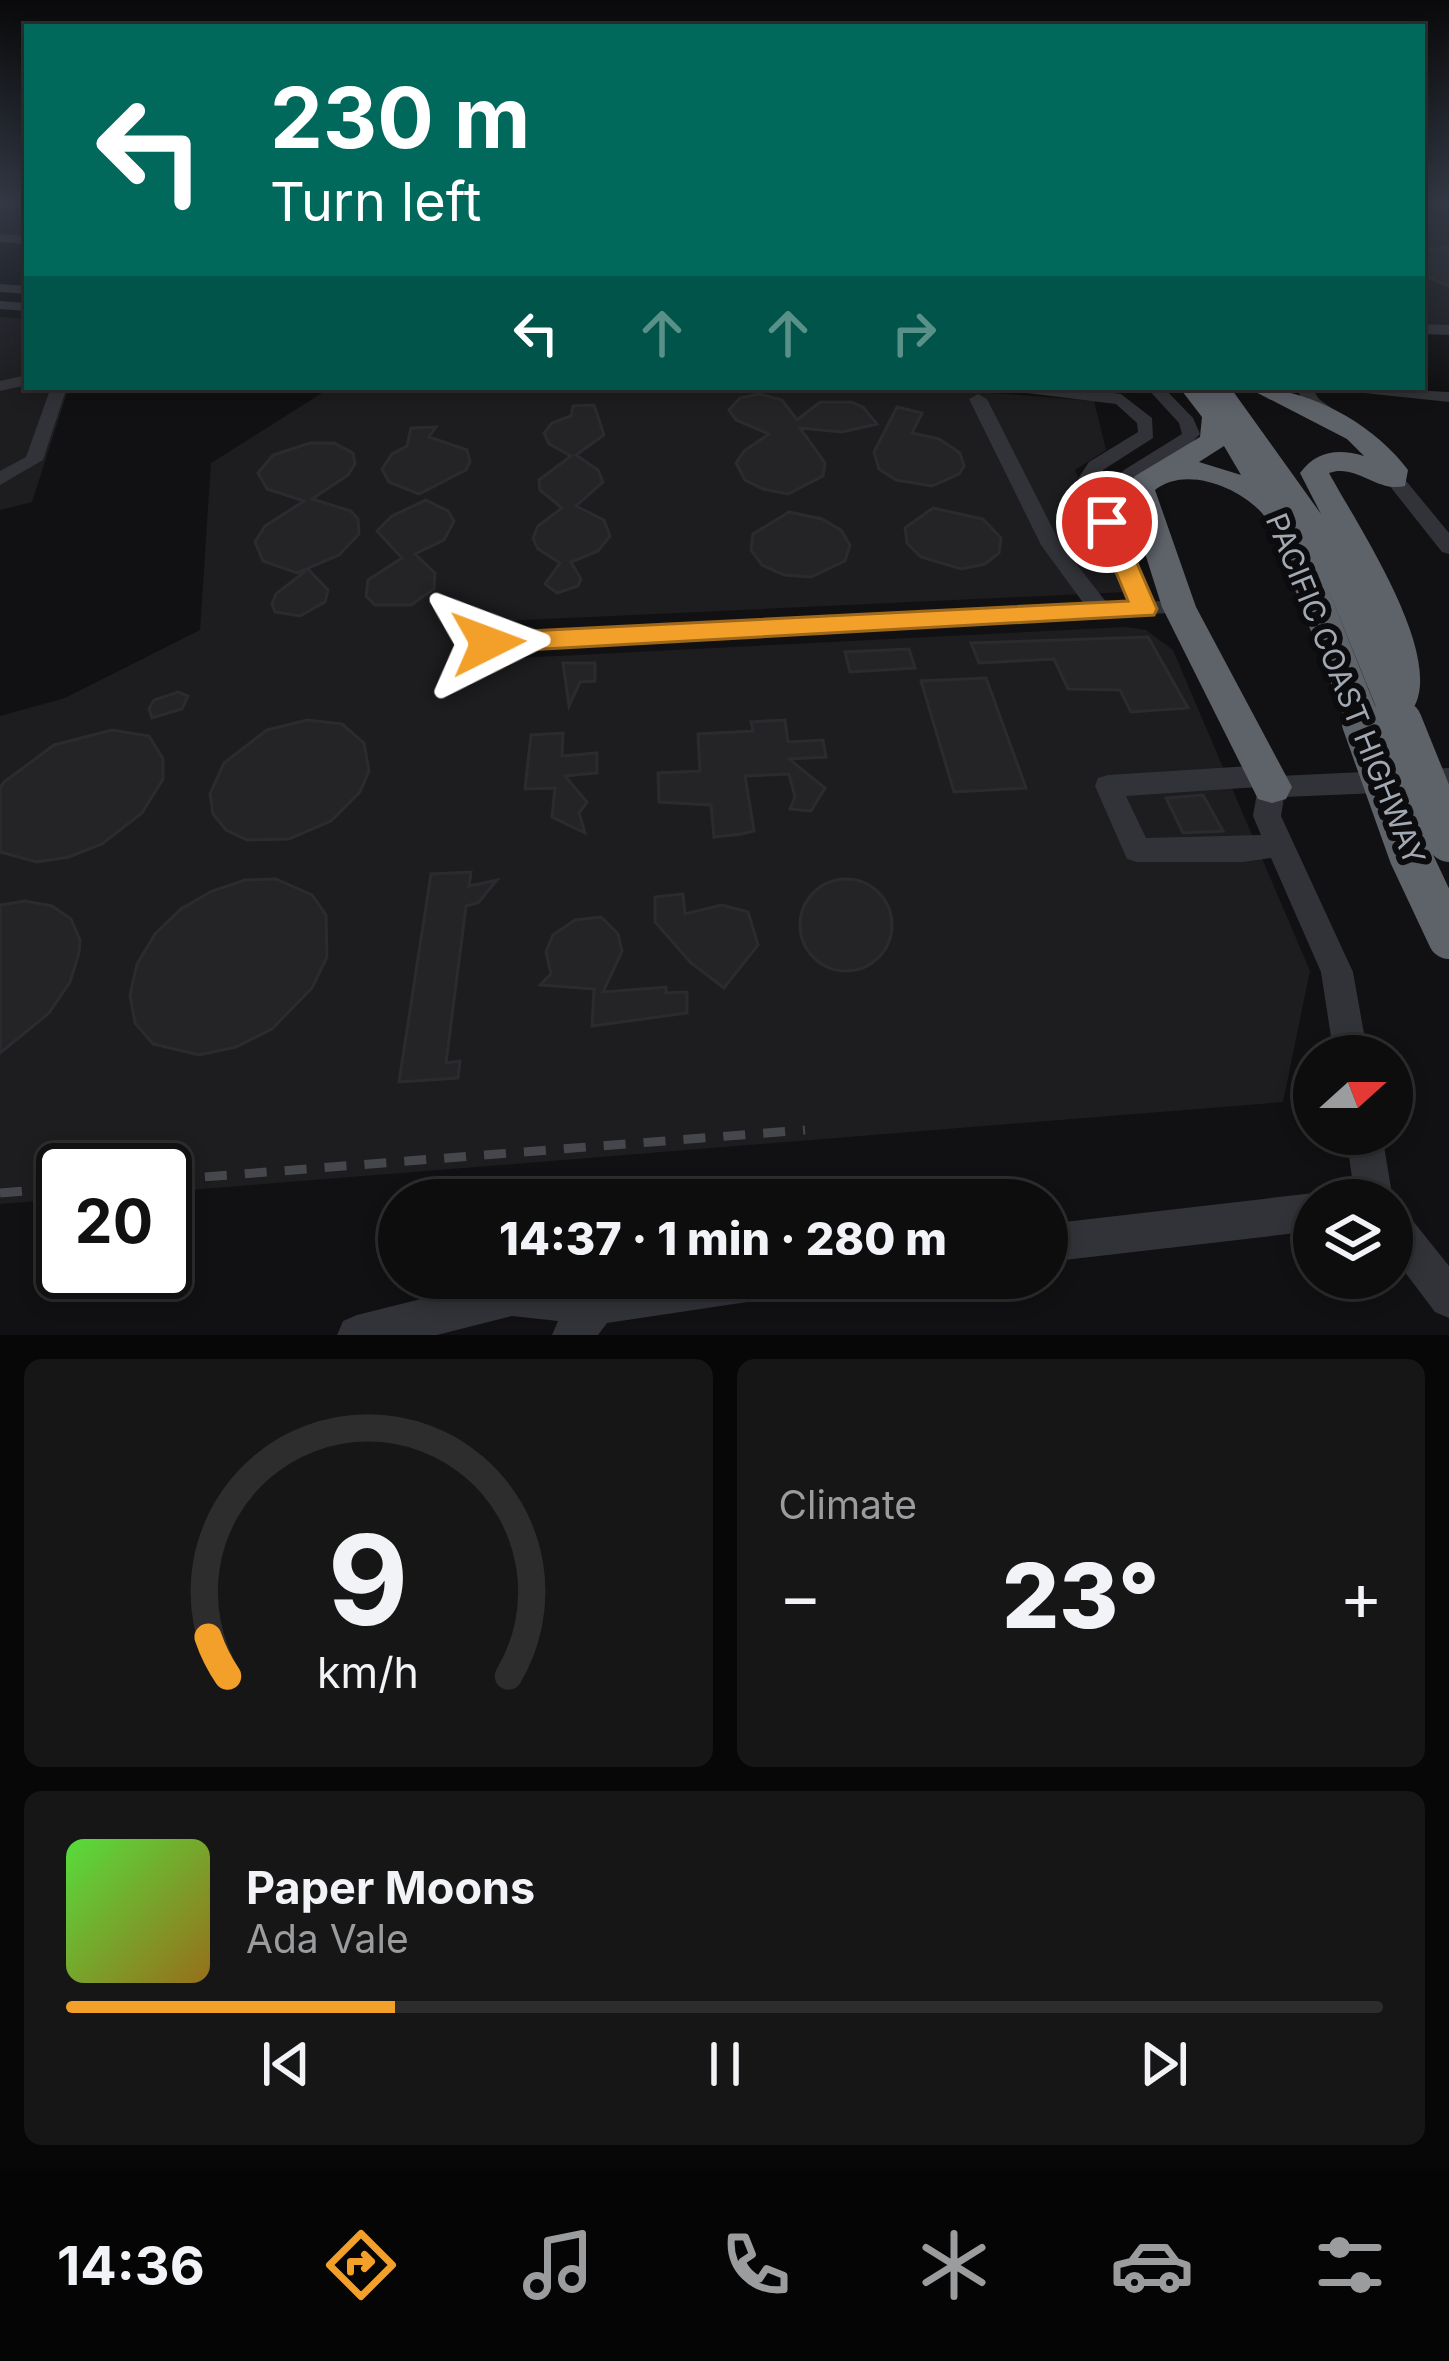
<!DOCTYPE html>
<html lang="en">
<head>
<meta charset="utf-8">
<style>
  body { margin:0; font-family:Inter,sans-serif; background:#161617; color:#f1f3f6; height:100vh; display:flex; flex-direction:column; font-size:45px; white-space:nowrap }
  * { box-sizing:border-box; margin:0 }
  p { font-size:39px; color:#9a9c9e }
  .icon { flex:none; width:66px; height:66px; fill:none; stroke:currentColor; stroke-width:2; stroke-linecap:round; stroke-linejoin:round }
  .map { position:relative; height:1335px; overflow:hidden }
  .sheet { display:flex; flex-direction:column; gap:24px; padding:24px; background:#070708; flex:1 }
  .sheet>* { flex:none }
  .banner { position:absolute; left:24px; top:24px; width:1401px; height:366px; border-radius:0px; box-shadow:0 6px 18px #0003,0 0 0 3px #2d2d2e; background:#00695c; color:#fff; overflow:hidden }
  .needle { width:78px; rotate:69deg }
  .tools { position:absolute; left:1293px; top:1035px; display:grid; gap:24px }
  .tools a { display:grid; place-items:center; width:120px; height:120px; border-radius:50%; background:#0d0d0e; box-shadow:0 6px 18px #0003,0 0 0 3px #2d2d2e; font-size:60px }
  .speed { position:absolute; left:36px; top:1143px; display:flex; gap:24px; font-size:60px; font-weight:700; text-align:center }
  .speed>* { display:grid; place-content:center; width:156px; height:156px; border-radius:50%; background:#0d0d0e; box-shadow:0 6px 18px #0003,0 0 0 3px #2d2d2e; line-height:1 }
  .speed .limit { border:6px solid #111; border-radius:18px; background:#fff; color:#111 }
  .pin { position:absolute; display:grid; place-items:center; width:102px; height:102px; color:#fff; margin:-51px; border:6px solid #fff; border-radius:50%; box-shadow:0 3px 12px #0007 }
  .me { position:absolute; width:132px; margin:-66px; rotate:87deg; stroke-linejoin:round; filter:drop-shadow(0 0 9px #0008) }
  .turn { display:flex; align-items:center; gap:42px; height:252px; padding:0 48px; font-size:54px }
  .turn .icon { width:156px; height:156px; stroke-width:2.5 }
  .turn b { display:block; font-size:84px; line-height:102px }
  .lanes { display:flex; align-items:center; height:114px; padding:0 48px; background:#0003; justify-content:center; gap:60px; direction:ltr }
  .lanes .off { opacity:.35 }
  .big { font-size:90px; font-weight:800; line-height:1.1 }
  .sheet .tile { flex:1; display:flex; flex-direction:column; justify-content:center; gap:18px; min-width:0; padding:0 42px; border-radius:18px; background:#161617 }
  .sheet .dial { align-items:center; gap:0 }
  .dial svg { height:312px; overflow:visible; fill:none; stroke:#2d2d2e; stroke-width:7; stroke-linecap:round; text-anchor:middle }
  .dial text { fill:#f1f3f6; stroke:none }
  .song { display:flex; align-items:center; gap:36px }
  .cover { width:144px; height:144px; border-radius:18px; background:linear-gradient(135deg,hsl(110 70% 55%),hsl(40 70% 35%)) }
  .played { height:12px; border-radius:6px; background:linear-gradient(90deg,#f2a029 25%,#2d2d2e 25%) }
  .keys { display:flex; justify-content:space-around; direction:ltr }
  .heat { display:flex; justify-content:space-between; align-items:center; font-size:66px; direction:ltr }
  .sheet .tiles { flex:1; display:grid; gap:24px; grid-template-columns:1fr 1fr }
  .tile:last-child { grid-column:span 2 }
  .trip { position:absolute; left:378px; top:1179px; width:690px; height:120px; border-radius:60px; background:#0d0d0e; box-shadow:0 6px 18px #0003,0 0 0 3px #2d2d2e; font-weight:800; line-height:120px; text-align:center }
  .tab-bar { display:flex; height:192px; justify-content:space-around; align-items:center; background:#050506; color:#9a9c9e }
  .tab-bar .icon { width:84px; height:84px }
  .tab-bar .on { color:#f2a029 }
  .tab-bar b { font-size:54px; color:#f1f3f6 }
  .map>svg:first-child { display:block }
  .built { fill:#1d1d20 }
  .building { fill:#242427; stroke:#2b2b2f; stroke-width:3 }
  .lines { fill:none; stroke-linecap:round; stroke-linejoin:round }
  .minor { fill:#323338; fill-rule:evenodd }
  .highway { fill:#5e6269; fill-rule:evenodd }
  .rail { stroke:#45474d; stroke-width:9; stroke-dasharray:22 18; stroke-linecap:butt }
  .highway-bridge { stroke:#5e6269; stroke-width:42 }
  .route { fill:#f2a029; stroke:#9d681b; stroke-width:3 }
  .labels { text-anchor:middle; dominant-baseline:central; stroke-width:12; stroke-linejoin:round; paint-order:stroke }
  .street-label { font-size:30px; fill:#a2a9b3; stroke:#0c0c0e }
</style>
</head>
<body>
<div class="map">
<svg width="1449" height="1335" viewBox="0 0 1449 1335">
  <rect width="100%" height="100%" fill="#111113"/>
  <path class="built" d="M1422,203H1449V329L1422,328Z
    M0,317L27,319V387H69L32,502L0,510Z
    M343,387L521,393L525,387H916L1094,401L1106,450L1075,470L1127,592L462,623L460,661L1126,627L1146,630L1173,650L1310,971L1283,1102L165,1192V1170H63V1199L0,1204V716L65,698L200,630L211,463L330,388Z"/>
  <path class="building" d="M1449,246V286L1422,275V252Z
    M759,394L782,400L797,420L820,402H851L863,407L877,424L842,432L800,428L825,463L823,476L788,494L763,489L745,480L736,463L744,451L769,434L736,420L729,410L740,398Z
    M594,405L604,435L576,455L598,470L603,482L576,506L604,520L610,536L598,551L571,562L581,579L578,586L557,593L545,584L560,563L538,549L533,538L538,526L562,508L540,490L539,480L571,456L549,444L544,433L552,423L571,416L573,406Z
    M897,407L922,413L912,433L939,439L960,453L964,466L959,474L932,486L896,480L879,469L874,452Z
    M436,427L429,437L467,450L470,462L466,470L419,494L389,482L382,469L392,454L407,446L411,428Z
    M310,443H334L353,453L355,464L348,475L312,499L351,511L358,519L359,534L339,555L297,573L263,561L255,542L265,526L304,501L267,489L258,473L273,455Z
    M426,500L448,511L454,521L444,540L415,554L435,573L434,589L411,605H375L366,596L368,580L402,558L377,531L392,516Z
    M933,508L983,519L1001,538L999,553L985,564L961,569L921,557L907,543L905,528Z
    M789,512L822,519L841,530L850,545L845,561L811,577L784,575L762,565L751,550L753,534Z
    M308,569L328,590L325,602L300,616L275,612L272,604L276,594Z
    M1148,637L1188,708L1131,712L1120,690L1068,689L1054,659L979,663L971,643Z
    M909,649L915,668L850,672L845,652Z
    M563,663H595V681L580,682L569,706Z
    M986,678L1026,788L954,792L921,681Z
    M178,692L188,696L182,709L152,718L149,709L154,700Z
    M307,720L342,724L364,743L369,771L360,792L331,821L289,839L247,840L226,830L213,814L210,794L224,763L267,730Z
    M785,720L788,742L823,740L826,757L789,759L825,788L811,811L790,809L795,797L789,774L745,776L754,831L742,834L714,837L711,805L659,802L658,773L700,771L698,734L753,731L751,722Z
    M112,730L149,736L163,759V779L142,813L102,844L69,857L37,862L0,852V788L4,782L54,745Z
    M563,733L562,756L597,753V773L565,776L587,802L579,813L585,833L552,817L555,788L525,789L531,735Z
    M1203,795L1223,831L1183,833L1166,798Z
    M471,872L469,886L497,880L478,903L466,906L446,1063L460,1061L458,1078L399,1082L431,874Z
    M276,879L312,895L326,915L327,957L312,988L272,1029L236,1047L199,1055L153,1044L135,1023L130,995L137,964L155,934L181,909L212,891L245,880Z
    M800 925a46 46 0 1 1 92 0a46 46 0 1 1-92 0Z
    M683,894L685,914L722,905L748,912L758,945L724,988L691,963L655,922V897Z
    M25,901L52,906L71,919L80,940L79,953L70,982L49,1013L0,1053V905Z
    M601,917L618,934L622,951L603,992L666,987V993L687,992V1013L592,1026L594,989L540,985L551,974L546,952L553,935L575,920Z"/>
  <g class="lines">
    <path class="minor" d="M0,234L27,236V244L0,242Z
      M0,284L27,286V294L0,292Z
      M0,301L27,303V311L0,309Z
      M1422,324L1449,325V335L1422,334Z
      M27,375V385L0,391V381Z
      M51,387H67L43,460L0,485V471L26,457Z
      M1011,387H1063L1121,394L1152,418L1153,438L1103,470L1098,479L1120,529L1114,481L1124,470L1182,434L1179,423L1146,387H1163L1193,418L1200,434L1183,452L1134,482L1140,527L1159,529L1162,534L1152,540L1123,536L1153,601L1187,602L1190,607L1187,612L488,651L476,643L477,622L488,614L499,622L500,634L1084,604L1041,545L969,399L978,394L987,399L1060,543L1107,603L1131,602L1078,479L1089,462L1138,432L1137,423L1116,404L1019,392Z
      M1295,387H1311L1319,399L1344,417L1341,421C1320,423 1305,404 1295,387Z
      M1347,387L1449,392V402L1355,392Z
      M1395,474L1402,476L1449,533V554L1442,552L1385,480Z
      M1266,765L1275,768L1279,776L1449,768V790L1284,797L1281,816L1353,972L1368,1056H1334L1321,972L1271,858L1243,862H1137L1127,859L1095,786L1098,778L1108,775ZM1258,787L1253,816L1261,835L1146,838L1126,796Z
      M1346,1134H1382L1393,1200L1392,1202L1355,1200Z
      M1314,1193L1328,1200H1314V1231L1047,1262V1224Z
      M1392,1205L1405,1211L1449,1266V1318L1435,1312L1392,1255Z
      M505,1278L596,1285L643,1278H794L788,1292L774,1298L607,1323L598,1335H552L558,1321L512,1316L437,1335H337L343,1321L357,1315Z"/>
    <path class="highway" d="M1179,387H1230L1321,514L1300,473C1316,451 1338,448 1364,456L1347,439L1246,387C1306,387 1372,422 1408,470L1405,486C1377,493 1356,463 1329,473C1356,523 1444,653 1414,707L1420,722L1414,732L1401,736L1388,732L1382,722L1324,579L1382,723L1376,733L1363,737L1350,733L1276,540C1272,532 1268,520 1262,513C1237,486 1185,466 1155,490L1196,607L1292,787L1286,799L1272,803L1258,799L1162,607L1125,490L1135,476L1200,437L1202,417ZM1224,446L1241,475L1199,462Z"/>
    <path class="rail" d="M165,1180L805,1130
      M0,1193L63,1188"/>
    <path class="highway-bridge" d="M1401,722L1449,841
      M1363,723L1410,855L1449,938"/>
  </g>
  <linearGradient id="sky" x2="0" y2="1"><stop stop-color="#09090a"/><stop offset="0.52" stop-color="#323844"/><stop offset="1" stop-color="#323844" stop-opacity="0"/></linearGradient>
  <rect width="1449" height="390" fill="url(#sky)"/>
  <path class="route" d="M1107,515L1119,522L1157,609L1154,615L488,652L475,643L488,633L1128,601L1095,522Z"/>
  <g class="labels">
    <g class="street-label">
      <text transform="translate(1346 689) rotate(68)">PACIFIC COAST HIGHWAY</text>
    </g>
  </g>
</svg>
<div class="tools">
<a><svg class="needle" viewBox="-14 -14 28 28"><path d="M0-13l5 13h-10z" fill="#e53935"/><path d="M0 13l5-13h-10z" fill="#9a9c9e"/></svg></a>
<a><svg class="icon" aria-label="layers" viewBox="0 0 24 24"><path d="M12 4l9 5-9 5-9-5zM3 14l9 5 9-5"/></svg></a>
</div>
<div class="speed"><div class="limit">20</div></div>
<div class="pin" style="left:1107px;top:522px;background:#d93025"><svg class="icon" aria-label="arrive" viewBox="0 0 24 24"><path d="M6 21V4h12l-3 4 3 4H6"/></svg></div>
<svg class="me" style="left:488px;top:643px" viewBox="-20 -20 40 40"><path d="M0-17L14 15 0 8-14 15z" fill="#f2a029" stroke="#fff" stroke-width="4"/></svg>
<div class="trip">14:37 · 1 min · 280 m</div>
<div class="banner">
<div class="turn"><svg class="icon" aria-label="left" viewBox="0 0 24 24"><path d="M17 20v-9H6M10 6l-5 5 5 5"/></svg><div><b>230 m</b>Turn left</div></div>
<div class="lanes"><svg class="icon" aria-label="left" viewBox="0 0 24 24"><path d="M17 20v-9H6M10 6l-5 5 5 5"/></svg><svg class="icon off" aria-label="ahead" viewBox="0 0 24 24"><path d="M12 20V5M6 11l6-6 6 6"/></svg><svg class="icon off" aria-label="ahead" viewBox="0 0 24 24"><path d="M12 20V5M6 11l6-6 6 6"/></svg><svg class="icon off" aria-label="right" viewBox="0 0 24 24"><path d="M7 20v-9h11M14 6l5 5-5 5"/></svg></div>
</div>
</div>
<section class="sheet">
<div class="tiles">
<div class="tile dial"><svg viewBox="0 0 100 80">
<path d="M14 69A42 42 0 1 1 86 69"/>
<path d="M14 69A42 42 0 0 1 9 59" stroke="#f2a029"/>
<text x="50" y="56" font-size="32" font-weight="700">9</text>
<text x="50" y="72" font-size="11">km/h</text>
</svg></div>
<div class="tile"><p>Climate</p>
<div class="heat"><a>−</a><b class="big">23°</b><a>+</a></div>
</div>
<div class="tile">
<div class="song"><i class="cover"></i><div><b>Paper Moons</b><p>Ada Vale</p></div></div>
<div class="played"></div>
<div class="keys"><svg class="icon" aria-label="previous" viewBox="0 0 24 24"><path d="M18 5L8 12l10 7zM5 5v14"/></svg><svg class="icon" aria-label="pause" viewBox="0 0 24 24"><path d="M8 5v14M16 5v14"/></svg><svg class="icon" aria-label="next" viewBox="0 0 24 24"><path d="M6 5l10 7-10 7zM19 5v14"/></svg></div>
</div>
</div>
</section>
<nav class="tab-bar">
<b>14:36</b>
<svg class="icon on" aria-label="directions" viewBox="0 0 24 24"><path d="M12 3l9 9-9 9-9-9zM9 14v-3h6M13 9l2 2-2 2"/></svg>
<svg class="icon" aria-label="music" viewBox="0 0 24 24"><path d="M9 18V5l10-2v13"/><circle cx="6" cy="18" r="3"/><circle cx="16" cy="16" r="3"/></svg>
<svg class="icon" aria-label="phone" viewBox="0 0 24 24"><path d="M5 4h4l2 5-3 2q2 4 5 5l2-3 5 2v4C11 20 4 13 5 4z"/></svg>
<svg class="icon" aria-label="climate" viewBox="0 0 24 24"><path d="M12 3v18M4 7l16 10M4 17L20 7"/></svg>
<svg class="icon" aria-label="car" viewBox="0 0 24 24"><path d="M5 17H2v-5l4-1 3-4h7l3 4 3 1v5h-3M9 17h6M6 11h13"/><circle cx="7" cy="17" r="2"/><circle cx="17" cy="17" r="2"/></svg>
<svg class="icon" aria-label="filters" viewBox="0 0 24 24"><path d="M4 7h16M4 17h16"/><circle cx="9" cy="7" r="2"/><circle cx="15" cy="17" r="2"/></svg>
</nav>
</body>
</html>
